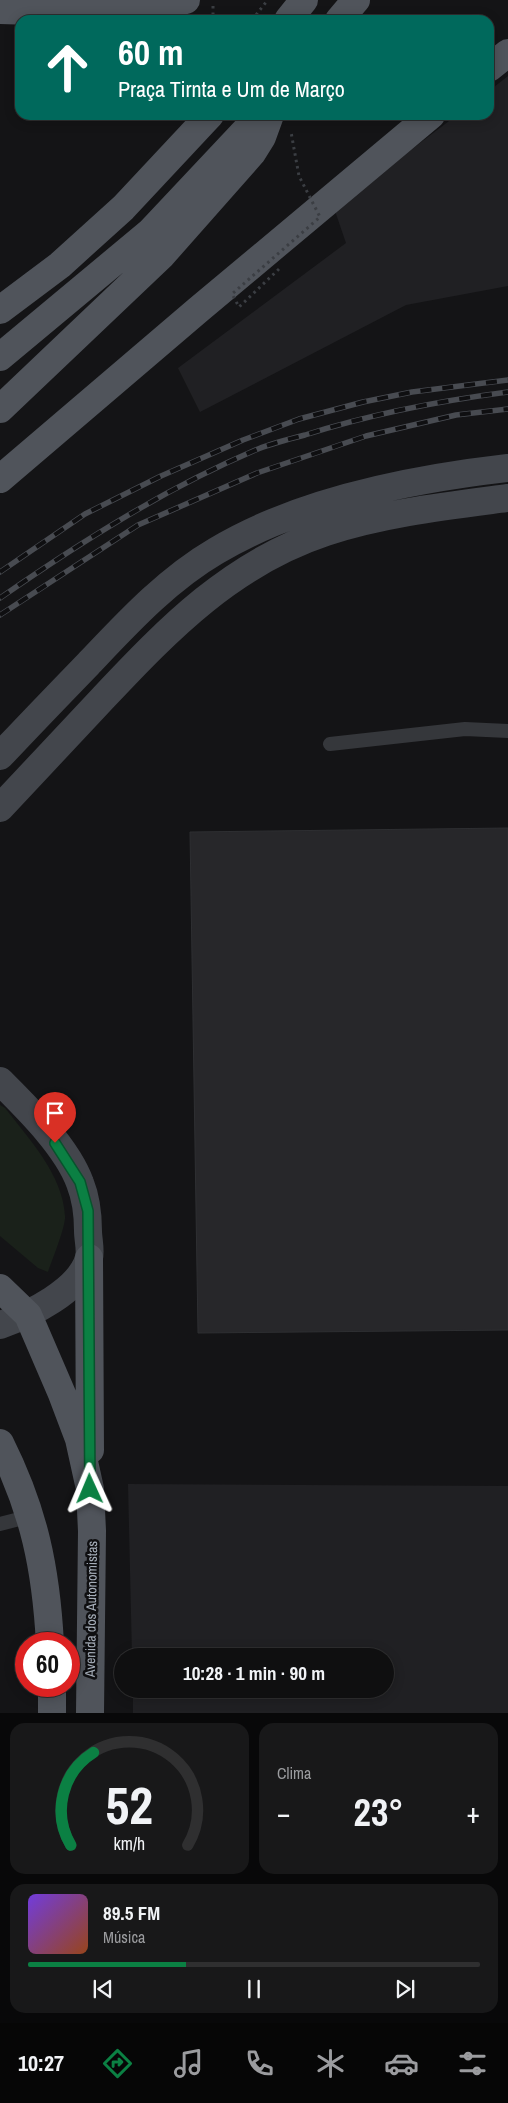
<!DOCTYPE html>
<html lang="pt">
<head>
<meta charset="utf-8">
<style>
  body { margin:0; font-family:"Archivo Narrow",sans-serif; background:#181819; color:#f1f3f6; height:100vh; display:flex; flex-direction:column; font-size:19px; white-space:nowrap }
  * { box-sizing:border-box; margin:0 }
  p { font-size:16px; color:#9b9c9f }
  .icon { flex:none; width:28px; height:28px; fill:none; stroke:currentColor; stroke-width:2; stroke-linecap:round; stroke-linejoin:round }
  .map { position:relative; height:1713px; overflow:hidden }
  .side { display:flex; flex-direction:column; gap:10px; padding:10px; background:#080809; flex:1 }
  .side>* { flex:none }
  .guide { position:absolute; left:15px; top:15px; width:479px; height:105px; border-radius:15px; box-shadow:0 2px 12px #0003,0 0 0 1px #2f2f30; background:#00695c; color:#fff; overflow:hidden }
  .speed { position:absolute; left:15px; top:1632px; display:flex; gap:10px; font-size:25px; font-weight:700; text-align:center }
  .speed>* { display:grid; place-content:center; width:65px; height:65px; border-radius:50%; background:#0f0f10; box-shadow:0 2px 12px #0003,0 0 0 1px #2f2f30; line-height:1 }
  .speed .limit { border:8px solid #d22; background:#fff; color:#111 }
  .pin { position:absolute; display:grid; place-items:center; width:42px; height:42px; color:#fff; margin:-51px -21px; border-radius:50% 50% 50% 0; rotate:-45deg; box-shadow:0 0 5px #0007 }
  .pin .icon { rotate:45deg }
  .me { position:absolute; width:55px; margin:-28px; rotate:359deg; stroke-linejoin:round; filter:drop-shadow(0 0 4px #0008) }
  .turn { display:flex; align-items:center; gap:18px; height:105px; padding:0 20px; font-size:22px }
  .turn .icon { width:65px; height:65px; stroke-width:2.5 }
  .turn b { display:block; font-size:35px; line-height:42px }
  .big { font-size:38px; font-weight:800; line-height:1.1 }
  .side .card { flex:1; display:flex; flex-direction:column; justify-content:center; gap:8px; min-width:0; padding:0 18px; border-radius:15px; background:#181819 }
  .side .dial { align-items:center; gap:0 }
  .dial svg { height:130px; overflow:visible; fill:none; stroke:#2f2f30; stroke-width:7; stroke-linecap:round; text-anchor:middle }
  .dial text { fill:#f1f3f6; stroke:none }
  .song { display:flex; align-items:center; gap:15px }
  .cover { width:60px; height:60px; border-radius:8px; background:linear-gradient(135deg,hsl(260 70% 55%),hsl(20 70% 35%)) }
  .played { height:5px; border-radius:2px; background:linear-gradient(90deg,#0b8043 35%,#2f2f30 35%) }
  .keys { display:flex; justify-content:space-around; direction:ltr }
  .heat { display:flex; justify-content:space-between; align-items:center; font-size:28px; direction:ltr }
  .side .tiles { flex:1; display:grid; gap:10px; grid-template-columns:1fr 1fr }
  .card:last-child { grid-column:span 2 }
  .trip { position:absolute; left:114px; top:1648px; width:280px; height:50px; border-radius:25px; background:#0f0f10; box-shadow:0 2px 12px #0003,0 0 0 1px #2f2f30; font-weight:800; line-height:50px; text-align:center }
  .tab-bar { display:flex; height:80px; justify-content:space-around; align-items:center; background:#060606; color:#9b9c9f }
  .tab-bar .icon { width:35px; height:35px }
  .tab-bar .on { color:#0b8043 }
  .tab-bar b { font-size:22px; color:#f1f3f6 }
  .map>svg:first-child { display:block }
  .built { fill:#202023 }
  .green { fill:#1a211a }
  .building { fill:#27272a; stroke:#2e2f32 }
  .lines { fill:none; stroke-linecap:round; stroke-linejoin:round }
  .path { stroke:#3b3e43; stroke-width:3; stroke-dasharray:2.5 4; stroke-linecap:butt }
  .lane { stroke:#35373b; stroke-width:14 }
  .secondary { stroke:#43464c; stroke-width:28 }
  .primary { stroke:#50545b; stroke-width:28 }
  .rail-casing { stroke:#484b51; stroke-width:5.5 }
  .rail { stroke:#0f0f11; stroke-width:4; stroke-dasharray:11; stroke-linecap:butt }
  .path-bridge { stroke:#3b3e43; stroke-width:3; stroke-dasharray:2.5 4; stroke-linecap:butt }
  .route-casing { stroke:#07532c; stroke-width:12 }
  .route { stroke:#0b8043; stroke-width:9 }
  .labels { text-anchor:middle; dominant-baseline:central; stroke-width:5; stroke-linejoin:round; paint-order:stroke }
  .street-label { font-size:14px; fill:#a5adb8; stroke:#0f0f11 }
</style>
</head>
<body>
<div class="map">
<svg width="508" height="1713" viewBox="0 0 508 1713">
  <rect width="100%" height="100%" fill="#141416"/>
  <path class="built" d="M508,76V286L406,305L200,412L178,368L346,243L334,208L457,115H489V91Z
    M128,1484L508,1486V1713H133V1689H385V1656H132Z"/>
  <path class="green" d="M0,1105L5,1108C29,1139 63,1175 65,1216C66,1226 52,1260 48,1272L38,1268L0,1236Z"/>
  <path class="building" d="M508,828V1330L198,1333L190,832Z"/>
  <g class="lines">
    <path class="path" d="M213,6V20
      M252,20L267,1"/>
    <path class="lane" d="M330,744L465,729L508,731
      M0,1524L31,1516"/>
    <path class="secondary" d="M0,756C30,724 61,692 91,661C129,621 168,579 216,551C299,501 412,479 508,468
      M0,808C35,771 69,734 104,697C169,628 232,563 326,532C384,513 447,506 508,498
      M0,1081C27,1108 67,1147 80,1183C86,1198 88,1215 88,1231C88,1239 91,1250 89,1258C80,1291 29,1315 0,1325"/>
    <path class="primary" d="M0,10L65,12L186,0
      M288,20L304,0
      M339,20L356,0
      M489,68L508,53
      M0,310L60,265L123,208L210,115
      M0,357L150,232L260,115
      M0,409L162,255L252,153L262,137L270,115
      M0,479L198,310L431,115
      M89,1258L90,1450
      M0,1288L28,1315L62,1394L79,1439L90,1489L92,1531L90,1713
      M0,1443C34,1511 46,1568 50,1644
      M52,1713V1686"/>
    <g class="rail-casing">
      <path id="rail" d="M0,572L85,514L161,476L243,440L299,419L363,402L412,392L508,380
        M0,598C81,542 166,488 258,449C273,443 289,439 305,435C371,414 439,401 508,392
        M0,615L138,525L257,473L366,436L456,415L508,409"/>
    </g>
    <use href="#rail" class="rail"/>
    <path class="path-bridge" d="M279,269L239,307L232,294L320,217L299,176L291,132"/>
  </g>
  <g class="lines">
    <g class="route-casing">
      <path id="route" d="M55,1143L80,1182L88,1211L90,1489"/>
    </g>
    <use href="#route" class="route"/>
  </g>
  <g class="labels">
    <g class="street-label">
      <text transform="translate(91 1609) rotate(-89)">Avenida dos Autonomistas</text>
    </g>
  </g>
</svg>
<div class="speed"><div class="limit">60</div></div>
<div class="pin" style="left:55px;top:1143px;background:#d93025"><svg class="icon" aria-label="arrive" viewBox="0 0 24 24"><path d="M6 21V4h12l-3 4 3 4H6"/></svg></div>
<svg class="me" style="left:90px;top:1489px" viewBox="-20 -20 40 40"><path d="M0-17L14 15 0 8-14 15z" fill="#0b8043" stroke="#fff" stroke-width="4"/></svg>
<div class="trip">10:28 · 1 min · 90 m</div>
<div class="guide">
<div class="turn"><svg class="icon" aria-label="ahead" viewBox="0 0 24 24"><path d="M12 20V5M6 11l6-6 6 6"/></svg><div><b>60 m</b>Praça Tirnta e Um de Março</div></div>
</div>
</div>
<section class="side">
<div class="tiles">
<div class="card dial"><svg viewBox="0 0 100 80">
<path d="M14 69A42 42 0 1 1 86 69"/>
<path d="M14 69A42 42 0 0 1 28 12" stroke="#0b8043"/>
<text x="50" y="56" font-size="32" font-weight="700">52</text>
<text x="50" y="72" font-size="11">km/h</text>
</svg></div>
<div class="card"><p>Clima</p>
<div class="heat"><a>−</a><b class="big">23°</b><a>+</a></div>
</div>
<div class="card">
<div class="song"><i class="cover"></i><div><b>89.5 FM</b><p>Música</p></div></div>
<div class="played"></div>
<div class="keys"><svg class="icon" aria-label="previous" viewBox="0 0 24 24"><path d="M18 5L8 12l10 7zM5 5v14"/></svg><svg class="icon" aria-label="pause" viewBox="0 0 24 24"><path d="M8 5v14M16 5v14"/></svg><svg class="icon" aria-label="next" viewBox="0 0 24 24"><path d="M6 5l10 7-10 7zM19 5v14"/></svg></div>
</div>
</div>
</section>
<nav class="tab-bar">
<b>10:27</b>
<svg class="icon on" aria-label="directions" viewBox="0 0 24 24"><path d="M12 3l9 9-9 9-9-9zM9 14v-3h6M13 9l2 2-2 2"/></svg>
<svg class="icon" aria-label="music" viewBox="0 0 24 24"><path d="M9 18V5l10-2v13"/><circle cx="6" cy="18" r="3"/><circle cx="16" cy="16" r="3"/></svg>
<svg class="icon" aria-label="phone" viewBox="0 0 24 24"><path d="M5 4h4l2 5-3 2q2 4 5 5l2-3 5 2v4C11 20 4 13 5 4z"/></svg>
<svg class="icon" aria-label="climate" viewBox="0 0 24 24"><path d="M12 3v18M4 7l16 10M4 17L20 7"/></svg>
<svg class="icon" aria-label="car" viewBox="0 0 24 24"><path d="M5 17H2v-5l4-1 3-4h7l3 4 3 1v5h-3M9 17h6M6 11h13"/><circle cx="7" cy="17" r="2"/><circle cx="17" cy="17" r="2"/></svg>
<svg class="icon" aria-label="filters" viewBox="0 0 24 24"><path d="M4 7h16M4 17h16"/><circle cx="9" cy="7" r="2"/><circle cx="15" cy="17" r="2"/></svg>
</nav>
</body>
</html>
